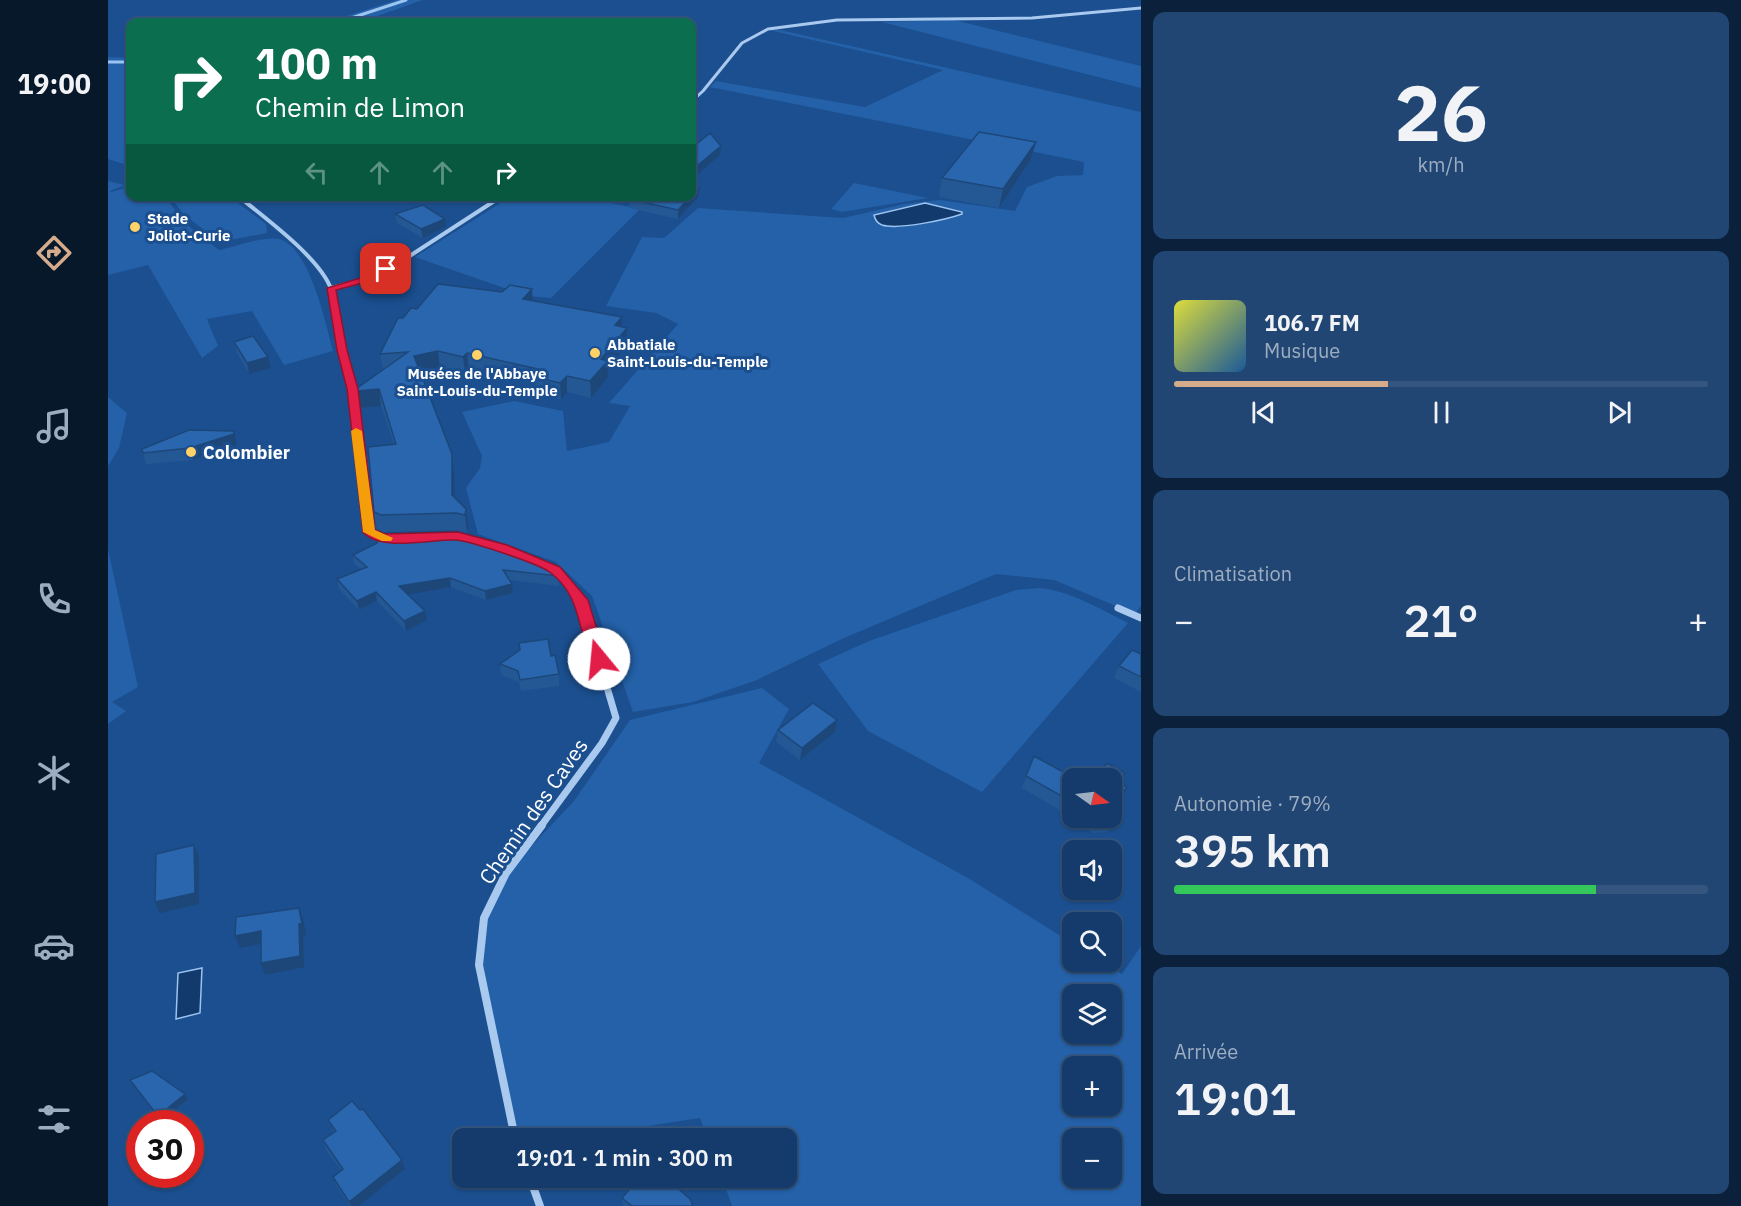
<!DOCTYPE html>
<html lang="fr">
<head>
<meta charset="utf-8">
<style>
  body { margin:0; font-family:"IBM Plex Sans",sans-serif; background:#214673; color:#f1f3f6; height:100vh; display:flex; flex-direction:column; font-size:22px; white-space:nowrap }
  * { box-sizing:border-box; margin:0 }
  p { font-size:20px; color:#9dadc1 }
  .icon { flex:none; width:33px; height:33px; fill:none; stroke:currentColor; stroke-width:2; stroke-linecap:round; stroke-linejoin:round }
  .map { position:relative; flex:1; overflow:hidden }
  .details { display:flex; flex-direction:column; gap:12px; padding:12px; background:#0b203b; width:600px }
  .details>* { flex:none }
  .banner { position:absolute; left:18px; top:18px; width:570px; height:183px; border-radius:12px; box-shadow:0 2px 4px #0004,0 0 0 2px #33557e; background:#0b6e4f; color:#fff; overflow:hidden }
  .needle { width:39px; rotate:104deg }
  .controls { position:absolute; left:954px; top:768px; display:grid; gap:12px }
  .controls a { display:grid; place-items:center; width:60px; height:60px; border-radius:12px; background:#143b6b; box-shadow:0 2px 4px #0004,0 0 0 2px #33557e; font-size:30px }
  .speed { position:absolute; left:18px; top:1110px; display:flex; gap:12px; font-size:30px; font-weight:700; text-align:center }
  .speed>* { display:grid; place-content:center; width:78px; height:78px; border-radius:50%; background:#143b6b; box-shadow:0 2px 4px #0004,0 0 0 2px #33557e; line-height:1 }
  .speed .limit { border:9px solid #d22; background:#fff; color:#111 }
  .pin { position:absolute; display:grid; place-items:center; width:51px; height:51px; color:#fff; margin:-26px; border-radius:12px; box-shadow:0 3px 9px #0006 }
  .me { position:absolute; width:66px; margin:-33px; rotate:343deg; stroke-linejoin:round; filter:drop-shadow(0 0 4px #0008) }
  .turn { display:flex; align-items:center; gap:21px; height:126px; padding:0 30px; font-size:27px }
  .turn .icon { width:78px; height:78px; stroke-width:2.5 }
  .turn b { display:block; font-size:42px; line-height:51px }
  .lanes { display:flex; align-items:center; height:57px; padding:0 30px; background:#0003; justify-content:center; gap:30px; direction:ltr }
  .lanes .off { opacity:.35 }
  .big { font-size:45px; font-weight:600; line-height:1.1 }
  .details .tile { flex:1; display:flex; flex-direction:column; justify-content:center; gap:9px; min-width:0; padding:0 21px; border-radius:12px; background:#214673 }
  .details .dial { align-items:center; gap:0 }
  .dial b { font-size:78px; line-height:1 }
  .song { display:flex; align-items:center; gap:18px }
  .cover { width:72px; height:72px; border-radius:9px; background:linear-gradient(135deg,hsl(60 70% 55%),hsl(210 70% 35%)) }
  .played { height:6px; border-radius:3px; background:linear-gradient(90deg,#d6ab8b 40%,#33557e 40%) }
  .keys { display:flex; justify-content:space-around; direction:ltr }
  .heat { display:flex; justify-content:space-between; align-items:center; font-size:33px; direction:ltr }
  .charge { height:9px; border-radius:4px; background:linear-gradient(90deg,#34c759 79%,#33557e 0) }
  .trip { position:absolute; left:344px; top:1128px; width:345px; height:60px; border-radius:12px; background:#143b6b; box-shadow:0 2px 4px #0004,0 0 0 2px #33557e; font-weight:600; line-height:60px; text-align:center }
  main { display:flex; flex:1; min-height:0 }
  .dock { display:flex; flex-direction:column; width:108px; justify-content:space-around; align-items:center; background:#08182b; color:#9dadc1 }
  .dock .icon { width:42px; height:42px }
  .dock .selected { color:#d6ab8b }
  .dock b { font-size:27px; color:#f1f3f6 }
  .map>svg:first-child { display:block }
  .green { fill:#2461a8; fill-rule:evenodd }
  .water { fill:#123a6d; stroke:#9cc4f0; stroke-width:1.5 }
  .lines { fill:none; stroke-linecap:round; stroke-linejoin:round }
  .stream { stroke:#9cc4f0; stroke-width:3 }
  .minor-far4 { stroke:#a9c9ee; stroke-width:3 }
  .minor-far3 { stroke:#a9c9ee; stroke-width:4 }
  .minor-far2 { stroke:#a9c9ee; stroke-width:5 }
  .minor-far1 { stroke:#a9c9ee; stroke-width:7 }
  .minor { stroke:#a9c9ee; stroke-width:8 }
  .wall { fill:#245895 }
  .shaded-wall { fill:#1d4779 }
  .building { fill:#2a66ad; stroke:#1d4779; stroke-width:1.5 }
  .route { fill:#e11d48; stroke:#92132f; stroke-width:1.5 }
  .slow { fill:#f59e0b }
  .poi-dot { fill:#ffd166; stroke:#1b4f8f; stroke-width:2 }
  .labels { text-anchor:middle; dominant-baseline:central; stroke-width:6; stroke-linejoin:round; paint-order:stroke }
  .far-poi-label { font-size:15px; font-weight:bold; fill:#fff; stroke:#1b4f8f; text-anchor:start }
  .poi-label { font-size:18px; font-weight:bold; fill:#fff; stroke:#1b4f8f; text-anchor:start }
  .near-street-label { font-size:21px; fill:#fff; stroke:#1b4f8f }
</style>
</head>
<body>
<main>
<nav class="dock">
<b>19:00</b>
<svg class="icon selected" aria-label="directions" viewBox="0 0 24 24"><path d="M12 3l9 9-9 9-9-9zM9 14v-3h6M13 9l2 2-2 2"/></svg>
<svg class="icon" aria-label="music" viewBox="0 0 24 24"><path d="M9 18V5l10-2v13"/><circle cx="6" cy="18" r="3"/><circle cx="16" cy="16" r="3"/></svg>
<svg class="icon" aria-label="phone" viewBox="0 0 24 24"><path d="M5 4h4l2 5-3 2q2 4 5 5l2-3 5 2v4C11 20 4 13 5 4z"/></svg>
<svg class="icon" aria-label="climate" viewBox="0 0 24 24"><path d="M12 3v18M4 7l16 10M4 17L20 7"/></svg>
<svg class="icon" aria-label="car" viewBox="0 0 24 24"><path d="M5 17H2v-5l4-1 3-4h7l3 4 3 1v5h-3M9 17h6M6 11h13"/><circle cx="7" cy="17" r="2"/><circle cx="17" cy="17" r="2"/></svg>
<svg class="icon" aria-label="filters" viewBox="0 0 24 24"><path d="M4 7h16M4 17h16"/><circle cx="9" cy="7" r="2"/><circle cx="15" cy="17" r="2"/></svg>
</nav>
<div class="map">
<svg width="1033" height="1206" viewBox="0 0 1033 1206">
  <rect width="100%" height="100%" fill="#1b4f8f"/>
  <path class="green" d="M288,0H315L252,22H220Z
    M846,20L1033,66V88L774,22Z
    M668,29L1033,112V606L1027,614L946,580L888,574L736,638L649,680L585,702L525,712L484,596L448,562L370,534L358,488L372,468L374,456L354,412L406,401L455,411L459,451L501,442L522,406L501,403L570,324L548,313L498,306L534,237L556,238L590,208L735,218L796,204L832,200L907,211L919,187L949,176L975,175L976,162L602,87L608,81L757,107L835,70L661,30Z
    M0,57L22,58V166L0,159Z
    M0,181L17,185L2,191L3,192L22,187V196L57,197L79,225L111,250C127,247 160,234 174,240C202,251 218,324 225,351L176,365L144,311L99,319L110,346L94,358L40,265L0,275Z
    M746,183L820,198L734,212L723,209Z
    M63,197H122L158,224L159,233L112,242L75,214Z
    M402,197H473L532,209L443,298L419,296L307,257Z
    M0,397L19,413L11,448L0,466Z
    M0,549L30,687L4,702L18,711L0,724Z
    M932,588C963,591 992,609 1020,623L874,792L760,731L710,664L761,641L908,590Z
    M654,688L681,709L651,763L860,878L964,943V962H994L1014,974L1033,946V1206H624L614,1178H678V1138H600L592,1118L461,1138H407L371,965L376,918L398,873L466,801L522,720ZM964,994H1004V1034H964ZM964,1066H1004V1106H964ZM964,1138H1004V1178H964Z"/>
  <path class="water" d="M817,203L854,212V214C837,220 790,230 774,225C769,223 767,220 766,215Z
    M94,968L92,1013L68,1019L70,973Z"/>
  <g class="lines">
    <path class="stream" d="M231,22L298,0
      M0,62H22"/>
    <path class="minor-far4" d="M584,101L595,91L634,43L660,29L729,20L924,18L1033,8"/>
    <path class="minor-far3" d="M130,196C156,217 212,258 223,289C225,295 225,302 227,308
      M223,288L259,279L297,259L394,196"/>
    <path class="minor-far2" d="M226,306L244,389L261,532L264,533"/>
    <path class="minor-far1" d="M261,532L274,538
      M379,544L417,557
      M1010,608L1033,618
      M433,826L494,743L508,718L473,599L447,570L440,567"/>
    <path class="minor" d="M407,1138L371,965L376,918L398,873L434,825
      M422,1178L432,1206"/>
  </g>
  <path class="wall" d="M928,142L923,159L891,208L831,197L834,178Z
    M590,197L570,219L521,208V199Z
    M287,214L338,227L315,238L289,223Z
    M424,301L519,328V345L500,367V377L483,398L459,392L453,400L428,394V385L361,369L357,373L332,368L312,371L344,454L346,472V497L358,509L360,526L359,533L350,530L276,532L269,529L266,512L286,444L273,406L251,408L275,370L272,354L295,318L309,309Z
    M126,342L160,357L163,368L141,374L129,353Z
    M129,445L85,460L38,464L34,449Z
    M245,555L451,574V586L402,580L405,593L378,600L343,587L300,594L317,611L319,620L298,631L269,601L251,610L231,589L229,579L253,569L246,564Z
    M1033,654V692L1006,678L1011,666Z
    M443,656L451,674V686L413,691L411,682L393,675L392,664Z
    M729,720L727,732L692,760L668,742L670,730Z
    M926,756L964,778V817L914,788Z
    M965,818H1004L1005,820L1000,832L985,833L977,828L975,824Z
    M22,1080L77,1094L80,1099L53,1122Z
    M220,1120L294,1160L297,1169L251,1206H242L229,1187L225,1177L233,1170L218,1150L215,1140L226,1132Z
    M514,1198L585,1206H515Z"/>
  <path class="shaded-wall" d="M928,142L923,159L891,208L895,189Z
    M613,146L612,155L584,179V170Z
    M591,188L590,197L570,219V210Z
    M337,219L338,227L315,238L313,229Z
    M424,289L425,305L415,299Z
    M514,317V333L507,325Z
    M519,328V345L500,367V377L483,398L482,381L493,359Z
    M330,351L332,368L308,372L306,356Z
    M359,353L361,369L357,373L355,357Z
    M160,357L163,368L141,374L139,363Z
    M459,376V392L453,400L452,383Z
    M271,389L273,406L251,408L248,391Z
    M126,431L129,445L85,460L82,448Z
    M344,454L346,472L347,513L344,495Z
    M358,509L360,526L359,533L357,515Z
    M342,578L343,587L293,596L291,586Z
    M404,584L405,593L378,600L377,591Z
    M268,592L269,601L251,610L249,601Z
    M317,611L319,620L298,631L296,621Z
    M729,720L727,732L692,760L694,748Z
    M1019,787L1014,799L1004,813V808Z
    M86,845L91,856V904L52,913L47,902Z
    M191,908L195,919L198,935L195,936L196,967L157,975L153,963Z
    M153,931L157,943L132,948L127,936Z
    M77,1094L80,1099L53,1122L50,1116Z
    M294,1160L297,1169L251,1206H243L241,1202Z"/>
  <path class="building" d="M871,132L928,142L895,189L834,178Z
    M602,133L613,146L584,170V148Z
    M584,187L591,188L584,196Z
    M524,196H583L570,210L521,199Z
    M315,205L337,219L313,229L287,214Z
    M330,284L394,292L402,285L424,289L415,299L514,317L507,325L519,328L493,359L500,361L482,381L459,376L452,383L427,377L434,370L359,353L355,357L330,351L306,356L344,454V495L358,509L357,515L348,513L273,515L266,512L260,447L288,444L271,389L248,391V389L300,352L272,354L290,318H295L303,308L309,309Z
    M145,336L160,357L139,363L126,342Z
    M81,430L126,431V434L82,448L35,453L34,449Z
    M348,532L444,567L451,574L450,576L395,570L404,584L377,591L342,578L291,586L317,611L296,621L268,592L249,601L229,579L259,567L245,555L269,543V533Z
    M440,639L443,656L447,655L451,674L412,680L410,671L392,664L412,650L411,643Z
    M1024,650L1033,654V677L1011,666Z
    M705,703L729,720L694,748L670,730Z
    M926,756L966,778H964V802L918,776Z
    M999,763L1017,773L1010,782L1019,787L1004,808V778H987Z
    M1004,815L1005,820L991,821L985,818H1004Z
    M86,845L87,893L47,902L48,854Z
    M191,908L194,924H191L192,956L153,963V931L127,936L128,917Z
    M44,1071L77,1094L50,1116L22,1080Z
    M244,1101L252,1110L255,1109L294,1160L241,1202L225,1177L235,1169L215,1140L228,1131L220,1120Z
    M531,1178H558L582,1199L585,1206H524L514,1198Z"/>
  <path class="route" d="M275,267L282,269L262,281L228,290L239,350L250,389L267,530L277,534L350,532L399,545L452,567L480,600L498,659L496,662H486C468,632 475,598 443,573C432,564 362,541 348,540C323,539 272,552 255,532L239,389L229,350L219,288L256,277Z"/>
  <path class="slow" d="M248,428L254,431L267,530L285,538L283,541H274L255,532L243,431Z"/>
  <g class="poi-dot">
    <circle cx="27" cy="227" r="6"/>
    <circle cx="487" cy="353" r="6"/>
    <circle cx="369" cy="355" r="6"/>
    <circle cx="83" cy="452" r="6"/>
  </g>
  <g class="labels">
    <g class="far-poi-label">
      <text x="39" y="218">Stade<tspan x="39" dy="17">Joliot-Curie</tspan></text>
      <text x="499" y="344">Abbatiale<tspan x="499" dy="17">Saint-Louis-du-Temple</tspan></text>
      <text x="369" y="373" text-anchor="middle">Musées de l'Abbaye<tspan x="369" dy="17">Saint-Louis-du-Temple</tspan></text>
    </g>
    <g class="poi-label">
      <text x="95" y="452">Colombier</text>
    </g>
    <g class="near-street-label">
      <text transform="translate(425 811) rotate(-55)">Chemin des Caves</text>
    </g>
  </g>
</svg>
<div class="controls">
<a><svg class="needle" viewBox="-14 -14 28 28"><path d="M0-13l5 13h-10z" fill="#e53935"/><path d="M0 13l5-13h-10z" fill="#9dadc1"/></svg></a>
<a><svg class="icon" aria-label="sound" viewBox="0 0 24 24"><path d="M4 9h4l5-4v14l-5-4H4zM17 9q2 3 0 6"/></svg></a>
<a><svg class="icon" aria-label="search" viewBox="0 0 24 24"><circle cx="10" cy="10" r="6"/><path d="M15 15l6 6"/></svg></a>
<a><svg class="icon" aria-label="layers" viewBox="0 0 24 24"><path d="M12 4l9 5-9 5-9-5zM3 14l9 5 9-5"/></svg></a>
<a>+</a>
<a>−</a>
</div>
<div class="speed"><div class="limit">30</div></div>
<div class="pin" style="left:278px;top:269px;background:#d93025"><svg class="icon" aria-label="arrive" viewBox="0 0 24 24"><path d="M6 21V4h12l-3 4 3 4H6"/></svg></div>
<svg class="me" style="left:491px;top:659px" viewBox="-20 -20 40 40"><circle r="19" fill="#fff"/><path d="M0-13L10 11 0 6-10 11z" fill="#e11d48"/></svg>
<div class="trip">19:01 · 1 min · 300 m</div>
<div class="banner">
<div class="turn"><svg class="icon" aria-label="right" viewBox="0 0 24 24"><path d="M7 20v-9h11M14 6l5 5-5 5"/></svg><div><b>100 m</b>Chemin de Limon</div></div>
<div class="lanes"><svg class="icon off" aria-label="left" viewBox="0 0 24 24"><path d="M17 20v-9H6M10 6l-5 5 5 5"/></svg><svg class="icon off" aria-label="ahead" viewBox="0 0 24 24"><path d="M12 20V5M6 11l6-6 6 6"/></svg><svg class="icon off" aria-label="ahead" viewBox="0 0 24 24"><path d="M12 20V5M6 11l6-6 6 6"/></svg><svg class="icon" aria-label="right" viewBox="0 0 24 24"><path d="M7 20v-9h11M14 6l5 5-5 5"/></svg></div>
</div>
</div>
<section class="details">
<div class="tile dial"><b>26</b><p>km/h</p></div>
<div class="tile">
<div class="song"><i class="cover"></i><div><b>106.7 FM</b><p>Musique</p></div></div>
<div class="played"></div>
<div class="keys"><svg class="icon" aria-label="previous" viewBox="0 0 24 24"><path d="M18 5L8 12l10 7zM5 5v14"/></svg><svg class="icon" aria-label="pause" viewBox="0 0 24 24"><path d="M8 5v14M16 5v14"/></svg><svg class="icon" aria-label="next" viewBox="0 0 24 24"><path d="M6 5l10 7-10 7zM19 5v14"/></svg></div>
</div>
<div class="tile"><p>Climatisation</p>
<div class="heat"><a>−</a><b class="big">21°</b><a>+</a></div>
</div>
<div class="tile"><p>Autonomie · 79%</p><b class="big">395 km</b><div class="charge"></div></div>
<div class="tile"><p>Arrivée</p><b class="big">19:01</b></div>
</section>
</main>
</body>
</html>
